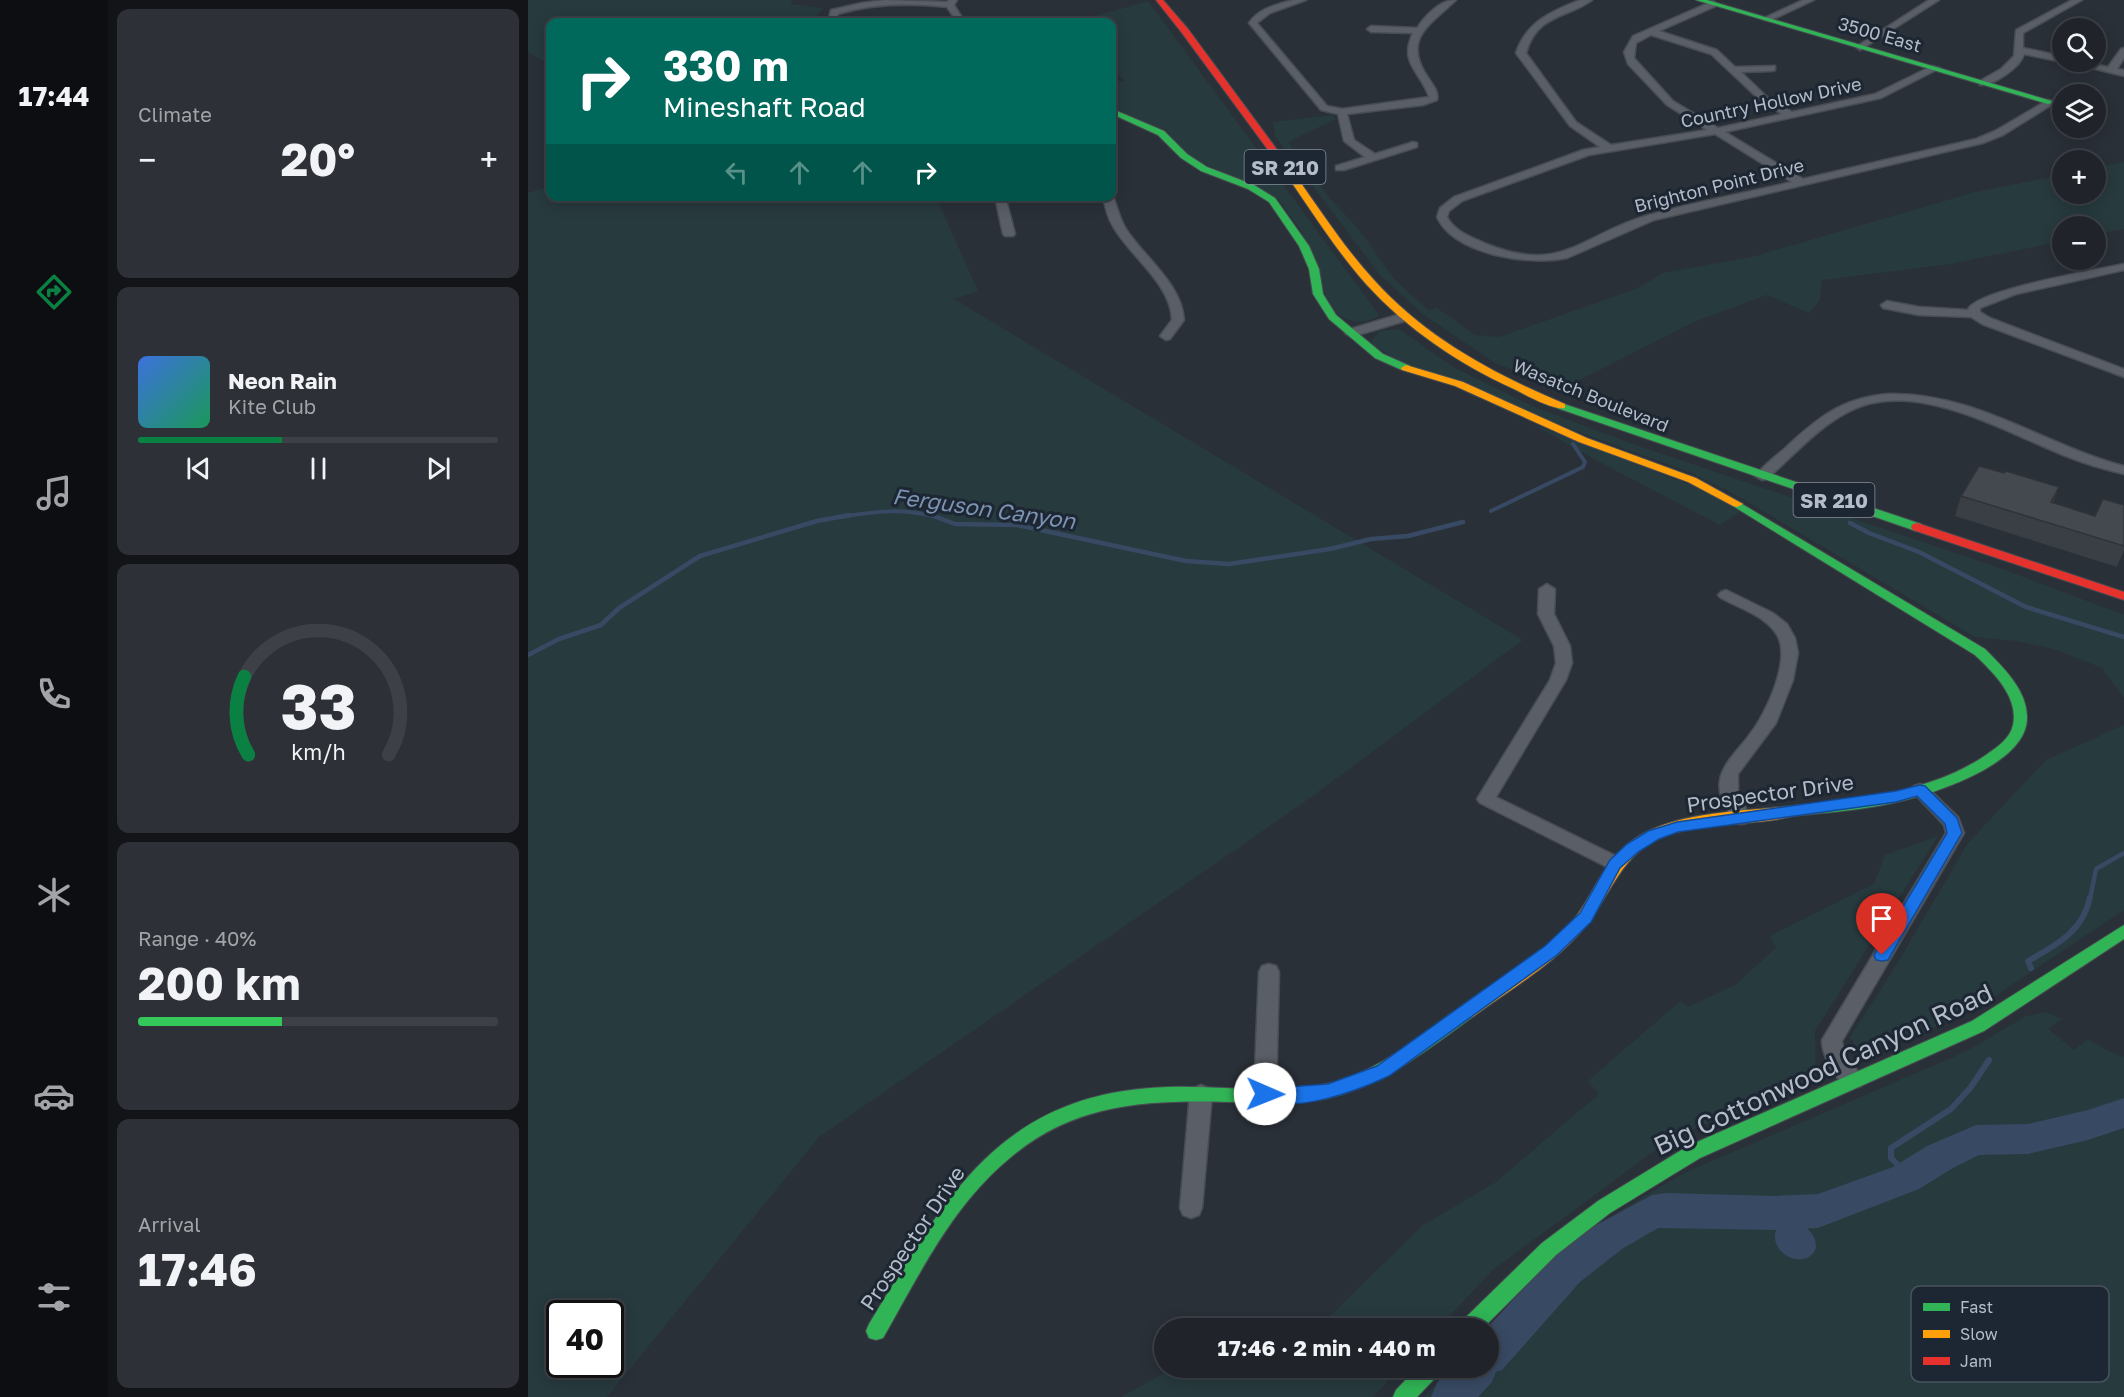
<!DOCTYPE html>
<html lang="en">
<head>
<meta charset="utf-8">
<style>
  body { margin:0; font-family:"Golos Text",sans-serif; background:#2d3036; color:#f1f3f6; height:100vh; display:flex; flex-direction:column; font-size:22px; white-space:nowrap }
  * { box-sizing:border-box; margin:0 }
  p { font-size:20px; color:#a2a4a8 }
  .icon { flex:none; width:33px; height:33px; fill:none; stroke:currentColor; stroke-width:2; stroke-linecap:round; stroke-linejoin:round }
  .map { position:relative; flex:1; overflow:hidden }
  .side { display:flex; flex-direction:column; gap:9px; padding:9px; background:#121417; width:420px }
  .side>* { flex:none }
  .guide { position:absolute; left:18px; top:18px; width:570px; height:183px; border-radius:12px; box-shadow:0 3px 15px #0003,0 0 0 2px #3d4147; background:#00695c; color:#fff; overflow:hidden }
  .fabs { position:absolute; left:1524px; top:18px; display:grid; gap:12px }
  .fabs a { display:grid; place-items:center; width:54px; height:54px; border-radius:50%; background:#20242a; box-shadow:0 3px 15px #0003,0 0 0 2px #3d4147; font-size:30px }
  .speed { position:absolute; left:18px; top:1300px; display:flex; gap:12px; font-size:30px; font-weight:700; text-align:center }
  .speed>* { display:grid; place-content:center; width:78px; height:78px; border-radius:50%; background:#20242a; box-shadow:0 3px 15px #0003,0 0 0 2px #3d4147; line-height:1 }
  .speed .limit { border:3px solid #111; border-radius:9px; background:#fff; color:#111 }
  .pin { position:absolute; display:grid; place-items:center; width:51px; height:51px; color:#fff; margin:-62px -26px; border-radius:50% 50% 50% 0; rotate:-45deg; box-shadow:0 0 6px #0007 }
  .pin .icon { rotate:45deg }
  .me { position:absolute; width:66px; margin:-33px; rotate:91deg; stroke-linejoin:round; filter:drop-shadow(0 0 4px #0008) }
  .turn { display:flex; align-items:center; gap:21px; height:126px; padding:0 18px; font-size:27px }
  .turn .icon { width:78px; height:78px; stroke-width:2.5 }
  .turn b { display:block; font-size:42px; line-height:51px }
  .lanes { display:flex; align-items:center; height:57px; padding:0 18px; background:#0003; justify-content:center; gap:30px; direction:ltr }
  .lanes .off { opacity:.35 }
  .big { font-size:45px; font-weight:700; line-height:1.1 }
  .side .tile { flex:1; display:flex; flex-direction:column; justify-content:center; gap:9px; min-width:0; padding:0 21px; border-radius:12px; background:#2d3036 }
  .side .dial { align-items:center; gap:0 }
  .dial svg { height:156px; overflow:visible; fill:none; stroke:#3d4147; stroke-width:7; stroke-linecap:round; text-anchor:middle }
  .dial text { fill:#f1f3f6; stroke:none }
  .song { display:flex; align-items:center; gap:18px }
  .cover { width:72px; height:72px; border-radius:9px; background:linear-gradient(135deg,hsl(220 70% 55%),hsl(150 70% 35%)) }
  .played { height:6px; border-radius:3px; background:linear-gradient(90deg,#0b8043 40%,#3d4147 40%) }
  .keys { display:flex; justify-content:space-around; direction:ltr }
  .heat { display:flex; justify-content:space-between; align-items:center; font-size:33px; direction:ltr }
  .charge { height:9px; border-radius:4px; background:linear-gradient(90deg,#34c759 40%,#3d4147 0) }
  .trip { position:absolute; left:626px; top:1318px; width:345px; height:60px; border-radius:30px; background:#20242a; box-shadow:0 3px 15px #0003,0 0 0 2px #3d4147; font-weight:700; line-height:60px; text-align:center }
  main { display:flex; flex:1; min-height:0 }
  .menu { display:flex; flex-direction:column; width:108px; justify-content:space-around; align-items:center; background:#0d0e11; color:#a2a4a8 }
  .menu .icon { width:42px; height:42px }
  .menu .selected { color:#0b8043 }
  .menu b { font-size:27px; color:#f1f3f6 }
  .map>svg:first-child { display:block }
  .green { fill:#273a3e; fill-rule:evenodd }
  .water { fill:#384963 }
  .lines { fill:none; stroke-linecap:round; stroke-linejoin:round }
  .stream-far2 { stroke:#384963; stroke-width:4 }
  .stream-far1 { stroke:#384963; stroke-width:4.5 }
  .stream { stroke:#384963; stroke-width:6 }
  .river { fill:#384963; fill-rule:evenodd }
  .street-casing { stroke:#484c53; stroke-width:3 }
  .fast-casing { stroke:#484c53; stroke-width:2 }
  .slow-casing { stroke:#484c53; stroke-width:2 }
  .jam-casing { stroke:#484c53; stroke-width:2 }
  .street { fill:#5a5e66; fill-rule:evenodd }
  .fast { fill:#30b455; fill-rule:evenodd }
  .slow { fill:#ff9f0a; fill-rule:evenodd }
  .jam { fill:#e5322d; fill-rule:evenodd }
  .wall { fill:#3a3f45 }
  .building { fill:#444950; stroke:#303338; stroke-width:1.5 }
  .route { fill:#1a73e8; stroke:#114b97; stroke-width:1.5 }
  .labels { text-anchor:middle; dominant-baseline:central; stroke-width:6; stroke-linejoin:round; paint-order:stroke }
  .far-street-label { font-size:18px; fill:#b4bcc9; stroke:#1d2633 }
  .shield { fill:#1d2633; stroke:#878f9c; stroke-width:1.5 }
  .shield-label { font-size:20px; font-weight:bold; fill:#b4bcc9 }
  .street-label { font-size:21px; fill:#b4bcc9; stroke:#1d2633 }
  .water-label { font-size:22px; font-style:italic; fill:#7c92b1; stroke:#1d2633 }
  .near-street-label { font-size:26px; fill:#b4bcc9; stroke:#1d2633 }
  .key { fill:#1d2633; stroke:#4a5360; stroke-width:1.5 }
  .key-label { font-size:16px; fill:#b4bcc9 }
</style>
</head>
<body>
<main>
<nav class="menu">
<b>17:44</b>
<svg class="icon selected" aria-label="directions" viewBox="0 0 24 24"><path d="M12 3l9 9-9 9-9-9zM9 14v-3h6M13 9l2 2-2 2"/></svg>
<svg class="icon" aria-label="music" viewBox="0 0 24 24"><path d="M9 18V5l10-2v13"/><circle cx="6" cy="18" r="3"/><circle cx="16" cy="16" r="3"/></svg>
<svg class="icon" aria-label="phone" viewBox="0 0 24 24"><path d="M5 4h4l2 5-3 2q2 4 5 5l2-3 5 2v4C11 20 4 13 5 4z"/></svg>
<svg class="icon" aria-label="climate" viewBox="0 0 24 24"><path d="M12 3v18M4 7l16 10M4 17L20 7"/></svg>
<svg class="icon" aria-label="car" viewBox="0 0 24 24"><path d="M5 17H2v-5l4-1 3-4h7l3 4 3 1v5h-3M9 17h6M6 11h13"/><circle cx="7" cy="17" r="2"/><circle cx="17" cy="17" r="2"/></svg>
<svg class="icon" aria-label="filters" viewBox="0 0 24 24"><path d="M4 7h16M4 17h16"/><circle cx="9" cy="7" r="2"/><circle cx="15" cy="17" r="2"/></svg>
</nav>
<section class="side">
<div class="tile"><p>Climate</p>
<div class="heat"><a>−</a><b class="big">20°</b><a>+</a></div>
</div>
<div class="tile">
<div class="song"><i class="cover"></i><div><b>Neon Rain</b><p>Kite Club</p></div></div>
<div class="played"></div>
<div class="keys"><svg class="icon" aria-label="previous" viewBox="0 0 24 24"><path d="M18 5L8 12l10 7zM5 5v14"/></svg><svg class="icon" aria-label="pause" viewBox="0 0 24 24"><path d="M8 5v14M16 5v14"/></svg><svg class="icon" aria-label="next" viewBox="0 0 24 24"><path d="M6 5l10 7-10 7zM19 5v14"/></svg></div>
</div>
<div class="tile dial"><svg viewBox="0 0 100 80">
<path d="M14 69A42 42 0 1 1 86 69"/>
<path d="M14 69A42 42 0 0 1 12 29" stroke="#0b8043"/>
<text x="50" y="56" font-size="32" font-weight="700">33</text>
<text x="50" y="72" font-size="11">km/h</text>
</svg></div>
<div class="tile"><p>Range · 40%</p><b class="big">200 km</b><div class="charge"></div></div>
<div class="tile"><p>Arrival</p><b class="big">17:46</b></div>
</section>
<div class="map">
<svg width="1596" height="1397" viewBox="0 0 1596 1397">
  <rect width="100%" height="100%" fill="#2a3038"/>
  <path class="green" d="M0,0H264L263,4L295,8L289,15L294,22H22V65L0,52Z
    M620,1L851,315L849,317C831,326 815,321 802,307L773,231L751,200L661,156L637,130L584,108V82L597,81L584,69V22H547Z
    M804,115L808,119L760,142L804,201L830,228L867,280L901,311L908,307L947,335L971,337L1108,289L1135,273L1224,257L1447,192L1534,175V194H1568V168L1596,162V229L1568,234V226H1534V241L1423,264L1294,280L1292,300L1281,313L1239,295L1168,321L1034,389L967,363L896,315L852,275L747,136L745,122Z
    M22,186V196L408,197L450,291L426,299L995,640L775,803L291,1137L79,1397H0V193ZM32,1314H82V1365H32Z
    M871,329L925,367L1009,408L1102,443L1466,566L1596,615V698L1574,668L1526,649L1488,641L1447,637L1203,492L1163,473L1059,435L874,362L847,347L843,341L852,331Z
    M1004,424L1175,490L1212,512L1192,525L1077,465Z
    M1596,725V910L1464,998L1387,1037L1338,1051L1328,1047L1322,1037L1366,969L1440,843L1518,760Z
    M1410,836L1287,1031L1288,1077L1143,1139L966,1269L909,1329H766L802,1316L894,1226L968,1182L1071,1094L1060,1081L1152,1001L1160,1007L1207,985L1248,948L1242,936L1346,884L1357,855Z
    M1518,1012L1534,1019L1520,1029L1546,1050L1560,1039L1580,1051L1596,1057V1397H896L922,1368H960V1329L967,1320L1088,1213L1156,1173L1439,1051L1498,1016Z
    M645,1368H872L845,1397H593Z"/>
  <path class="water" d="M1261,1222C1276,1223 1288,1232 1288,1248C1278,1274 1235,1251 1250,1226Z"/>
  <g class="lines">
    <path class="stream-far2" d="M963,511L1055,467L1057,462L1045,444
      M314,517C347,511 376,508 409,517"/>
    <path class="stream-far1" d="M403,515L427,524L489,525L658,561L701,564L802,549L843,539L880,536L935,522
      M1322,523L1341,533L1391,552L1498,607L1596,637
      M0,655L31,639L73,625L91,608L172,556L289,521L322,515
      M1562,899L1568,869L1596,853"/>
    <path class="stream" d="M1503,968L1500,961C1528,945 1555,932 1562,897
      M1381,1176L1363,1158V1148L1423,1109L1443,1087L1461,1060"/>
    <path class="river" d="M1596,1098V1128L1560,1140L1500,1154L1451,1155L1425,1168L1391,1189L1290,1228L1247,1230L1130,1228L1094,1249L1052,1282L974,1370L968,1372L964,1382L950,1397H903L909,1383L923,1368H960L958,1329L1026,1256L1068,1225L1124,1195L1137,1193L1247,1196L1290,1194L1365,1167L1399,1146L1448,1125L1500,1124L1560,1110Z"/>
    <g class="street-casing">
      <path id="street" d="M357,0L419,2L421,0H429L426,5L437,22H429L419,7C382,3 346,3 310,14L308,20L301,18L303,10L334,3Z
        M765,0H778L742,13L729,23L799,106L814,109L901,97C893,72 870,63 885,33L843,32L839,29L843,26L889,28C898,15 911,0 928,0C901,26 873,39 901,79C906,86 911,93 909,100L895,105L819,114L826,140L847,154L885,142L889,143V147L816,170H808V166L837,157L816,141L810,114L793,110L721,23C731,8 748,5 765,0Z
        M1052,0H1064C1038,19 1009,14 998,53L1048,122L1083,145L1179,130L1139,105L1100,64L1096,52L1105,36L1185,1L1189,4L1188,6L1131,31L1189,50L1207,67L1247,66V70L1244,71L1213,72L1240,98L1264,112L1347,94L1404,66L1412,68L1353,98L1197,132L1275,179L1448,139L1467,131L1520,100L1528,102L1475,135L1455,143L1126,220L1039,258C1002,266 926,255 909,217L912,208L926,197L1055,150L1072,147L1042,126L988,53C998,22 1024,11 1052,0ZM1123,35L1183,54L1234,102L1254,114L1190,128L1145,101L1106,58L1108,43ZM1187,134L1264,182C1217,193 1168,202 1121,215C1053,234 1035,276 956,243C943,237 926,231 919,217L921,211L934,201L1061,155Z
        M1275,0H1286L1241,21L1234,19Z
        M1401,0H1411L1332,50L1328,47Z
        M1544,0H1554L1495,33V48L1534,56L1535,62L1496,54C1493,67 1465,86 1452,85V81L1473,69L1486,56L1488,30Z
        M1596,48V58L1589,69L1596,70V76L1539,62H1555L1580,67L1593,49Z
        M584,194C589,205 591,218 598,229C616,257 654,284 656,320L642,339L638,340L632,336L644,320C643,284 603,257 586,228C580,218 577,208 575,196H584Z
        M467,196H477L487,234L485,236H477L475,234Z
        M1596,264V270L1488,294L1452,308V312L1462,318L1596,369V377L1454,324L1443,317L1391,315L1355,308L1353,305L1359,301L1391,307L1440,310C1444,291 1572,269 1596,264Z
        M876,313L880,314V320L823,337L817,333L819,330Z
        M1361,394C1447,392 1516,445 1596,466V474C1575,469 1555,463 1535,455C1475,431 1385,377 1320,412C1289,428 1265,456 1239,479L1234,480L1227,476C1235,466 1245,458 1255,450C1288,419 1314,397 1361,394Z
        M1019,584L1027,589L1026,614L1042,646L1044,663L1038,680L968,797L1094,859L1096,864L1094,869L1087,871L952,803L949,799L1022,680L1028,663L1026,646L1010,614L1011,589Z
        M1198,590L1245,613L1259,624L1267,638L1270,653L1265,680L1248,723L1210,774V791L1222,818L1219,823L1213,824L1207,823C1199,810 1189,795 1192,780C1194,764 1213,747 1222,734C1238,714 1266,655 1247,632C1235,615 1211,608 1193,598L1190,595L1193,592Z
        M1392,784L1398,786L1430,817L1436,833L1314,1041L1316,1052L1336,1080L1333,1086C1312,1094 1294,1058 1294,1040L1418,833L1416,825L1383,790L1386,786Z
        M741,964L748,966L751,972L748,1094L744,1100L737,1103L730,1100L726,1094L731,972L734,966Z
        M673,1085L680,1088L684,1094L674,1208L671,1215L663,1218L655,1215L652,1208L662,1094L666,1088Z"/>
    </g>
    <g class="fast-casing">
      <path id="fast" d="M1168,0H1179L1527,102L1520,104Z
        M584,109L636,131L659,154L679,167L726,185L747,198L781,246L791,269L795,294L808,315L855,354L882,366V370H874L847,358L801,319L785,294L781,269L771,246L741,202L720,189L673,171L653,158L630,135L584,114Z
        M1033,403L1393,524L1395,527L1389,531L1385,530L1029,408L1028,406Z
        M1209,501L1457,649C1475,667 1499,690 1499,717C1500,767 1394,798 1355,805C1325,811 1294,813 1264,816L1259,815L1257,811L1259,807L1264,806C1330,798 1401,794 1458,755C1469,747 1482,739 1485,725C1491,697 1465,672 1447,655L1205,506L1203,504Z
        M1596,925V939L1456,1031L1172,1158L1082,1213L1028,1255L954,1329H930L933,1322L1014,1243L1070,1201L1160,1146L1444,1021Z
        M940,1004L946,1006L948,1011L946,1016C900,1049 857,1085 801,1098C768,1105 735,1103 701,1102C616,1100 543,1103 476,1163C422,1210 390,1277 355,1338L348,1340L341,1338L338,1331L341,1324C418,1197 472,1092 640,1087C693,1085 750,1096 803,1083C839,1074 869,1053 899,1032C911,1023 925,1009 940,1004Z
        M889,1368H913L910,1375L889,1397H865L868,1390Z"/>
    </g>
    <g class="slow-casing">
      <path id="slow" d="M752,162H758C787,202 813,244 846,280C898,338 966,374 1037,404V408C1024,410 998,395 986,389C931,364 879,329 838,284C806,248 780,205 752,166Z
        M878,365L935,382L1059,438L1168,478L1215,504L1209,507L1205,506L1160,482L1051,442L927,386L874,370L873,368Z
        M1264,806L1269,807L1271,811L1269,815C1225,828 1174,819 1130,839C1089,858 1080,904 1050,935C1020,968 981,990 946,1016L940,1018L934,1016L932,1011L934,1006C970,981 1009,959 1040,927C1064,900 1074,861 1105,840C1146,811 1216,811 1264,806Z"/>
    </g>
    <g class="jam-casing">
      <path id="jam" d="M628,0H635L660,29L758,162V166H752L654,33Z
        M1389,523L1596,592V600L1385,530L1383,527L1385,524Z"/>
    </g>
    <use href="#street" class="street"/>
    <use href="#fast" class="fast"/>
    <use href="#slow" class="slow"/>
    <use href="#jam" class="jam"/>
  </g>
  <path class="wall" d="M1476,473L1531,487L1525,503L1567,516L1596,505V550L1589,567L1427,516L1433,496Z"/>
  <path class="building" d="M1451,466L1476,473L1478,471L1531,487L1523,502L1567,516L1575,499L1596,505V546L1433,496Z"/>
  <path class="route" d="M1392,785L1397,786L1429,818L1434,833L1360,960L1354,961L1348,960L1346,955L1419,833L1417,824L1389,796L1368,802L1150,832L1131,839L1110,852L1092,868L1063,922L1029,955L861,1076C827,1092 769,1113 731,1100L728,1094L731,1089L800,1084L849,1066L1017,946L1052,913L1082,860L1099,844L1120,831L1149,822L1368,791Z"/>
  <g class="labels">
    <g class="far-street-label">
      <text transform="translate(1352 34) rotate(16)">3500 East</text>
      <text transform="translate(1243 102) rotate(-12)">Country Hollow Drive</text>
      <text transform="translate(1191 185) rotate(-14)">Brighton Point Drive</text>
      <text transform="translate(1063 395) rotate(22)">Wasatch Boulevard</text>
    </g>
    <g class="shield">
      <rect x="716.5" y="150" width="81" height="34" rx="4.5"/>
      <rect x="1265.5" y="483" width="81" height="34" rx="4.5"/>
    </g>
    <g class="shield-label">
      <text x="757" y="167">SR 210</text>
      <text x="1306" y="500">SR 210</text>
    </g>
    <g class="street-label">
      <text transform="translate(1242 793) rotate(-8)">Prospector Drive</text>
      <text transform="translate(384 1238) rotate(-56)">Prospector Drive</text>
    </g>
    <g class="water-label">
      <text transform="translate(456 508) rotate(8)">Ferguson Canyon</text>
    </g>
    <g class="near-street-label">
      <text transform="translate(1295 1069) rotate(-25)">Big Cottonwood Canyon Road</text>
    </g>
  </g>
  <rect x="1383" y="1286" width="198" height="96" rx="9" class="key"/>
  <rect x="1395" y="1303" width="27" height="8" fill="#30b455"/>
  <rect x="1395" y="1330" width="27" height="8" fill="#ff9f0a"/>
  <rect x="1395" y="1357" width="27" height="8" fill="#e5322d"/>
  <g class="key-label">
    <text x="1432" y="1313">Fast</text>
    <text x="1432" y="1340">Slow</text>
    <text x="1432" y="1367">Jam</text>
  </g>
</svg>
<div class="fabs">
<a><svg class="icon" aria-label="search" viewBox="0 0 24 24"><circle cx="10" cy="10" r="6"/><path d="M15 15l6 6"/></svg></a>
<a><svg class="icon" aria-label="layers" viewBox="0 0 24 24"><path d="M12 4l9 5-9 5-9-5zM3 14l9 5 9-5"/></svg></a>
<a>+</a>
<a>−</a>
</div>
<div class="speed"><div class="limit">40</div></div>
<div class="pin" style="left:1354px;top:955px;background:#d93025"><svg class="icon" aria-label="arrive" viewBox="0 0 24 24"><path d="M6 21V4h12l-3 4 3 4H6"/></svg></div>
<svg class="me" style="left:737px;top:1094px" viewBox="-20 -20 40 40"><circle r="19" fill="#fff"/><path d="M0-13L10 11 0 6-10 11z" fill="#1a73e8"/></svg>
<div class="trip">17:46 · 2 min · 440 m</div>
<div class="guide">
<div class="turn"><svg class="icon" aria-label="right" viewBox="0 0 24 24"><path d="M7 20v-9h11M14 6l5 5-5 5"/></svg><div><b>330 m</b>Mineshaft Road</div></div>
<div class="lanes"><svg class="icon off" aria-label="left" viewBox="0 0 24 24"><path d="M17 20v-9H6M10 6l-5 5 5 5"/></svg><svg class="icon off" aria-label="ahead" viewBox="0 0 24 24"><path d="M12 20V5M6 11l6-6 6 6"/></svg><svg class="icon off" aria-label="ahead" viewBox="0 0 24 24"><path d="M12 20V5M6 11l6-6 6 6"/></svg><svg class="icon" aria-label="right" viewBox="0 0 24 24"><path d="M7 20v-9h11M14 6l5 5-5 5"/></svg></div>
</div>
</div>
</main>
</body>
</html>
